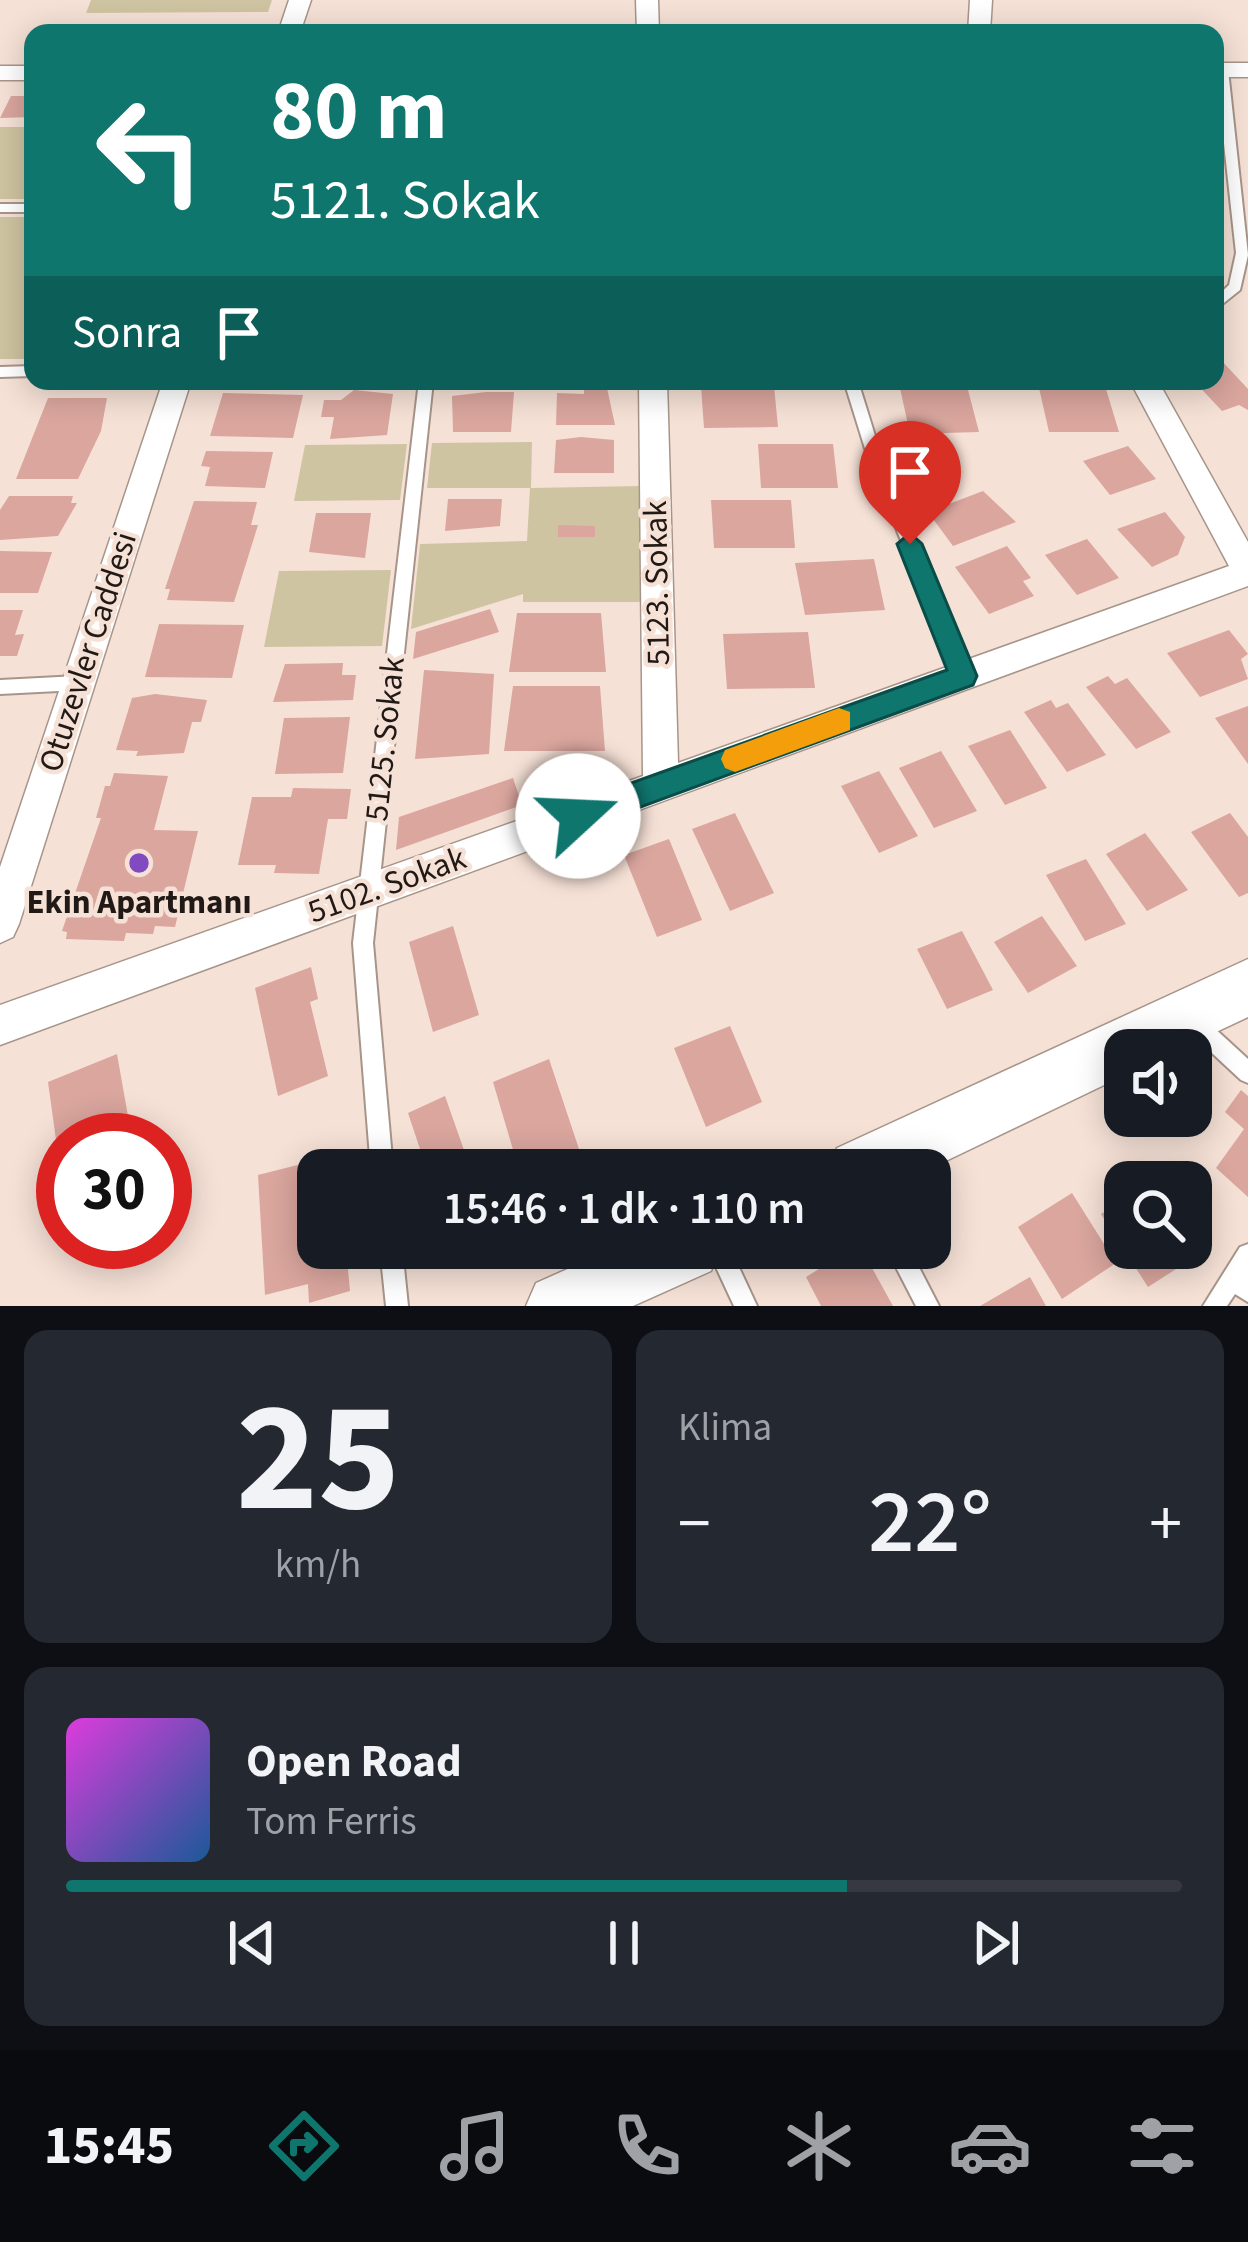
<!DOCTYPE html>
<html lang="tr">
<head>
<meta charset="utf-8">
<style>
  body { margin:0; font-family:"Source Sans 3",sans-serif; background:#242831; color:#f1f3f6; height:100vh; display:flex; flex-direction:column; font-size:45px; white-space:nowrap }
  * { box-sizing:border-box; margin:0 }
  p { font-size:39px; color:#9ea1a6 }
  .icon { flex:none; width:66px; height:66px; fill:none; stroke:currentColor; stroke-width:2; stroke-linecap:round; stroke-linejoin:round }
  .map { position:relative; height:1306px; overflow:hidden }
  .sheet { display:flex; flex-direction:column; gap:24px; padding:24px; background:#0d0f14; flex:1 }
  .sheet>* { flex:none }
  .guide { position:absolute; left:24px; top:24px; width:1200px; height:366px; border-radius:24px; box-shadow:0 6px 30px #0003; background:#0f766e; color:#fff; overflow:hidden }
  .buttons { position:absolute; left:1104px; top:1029px; display:grid; gap:24px }
  .buttons a { display:grid; place-items:center; width:108px; height:108px; border-radius:24px; background:#171b24; box-shadow:0 6px 30px #0003; font-size:60px }
  .speed { position:absolute; left:36px; top:1113px; display:flex; gap:24px; font-size:60px; font-weight:700; text-align:center }
  .speed>* { display:grid; place-content:center; width:156px; height:156px; border-radius:50%; background:#171b24; box-shadow:0 6px 30px #0003; line-height:1 }
  .speed .limit { border:18px solid #d22; background:#fff; color:#111 }
  .pin { position:absolute; display:grid; place-items:center; width:102px; height:102px; color:#fff; margin:-123px -51px; border-radius:50% 50% 50% 0; rotate:-45deg; box-shadow:0 0 12px #0007 }
  .pin .icon { rotate:45deg }
  .me { position:absolute; width:132px; margin:-66px; rotate:70deg; stroke-linejoin:round; filter:drop-shadow(0 0 9px #0008) }
  .turn { display:flex; align-items:center; gap:42px; height:252px; padding:0 48px; font-size:54px }
  .turn .icon { width:156px; height:156px; stroke-width:2.5 }
  .turn b { display:block; font-size:84px; line-height:102px }
  .then { display:flex; align-items:center; height:114px; padding:0 48px; background:#0003; gap:24px; font-size:45px }
  .big { font-size:90px; font-weight:600; line-height:1.1 }
  .sheet .widget { flex:1; display:flex; flex-direction:column; justify-content:center; gap:18px; min-width:0; padding:0 42px; border-radius:24px; background:#242831 }
  .sheet .dial { align-items:center; gap:0 }
  .dial b { font-size:156px; line-height:1 }
  .song { display:flex; align-items:center; gap:36px }
  .cover { width:144px; height:144px; border-radius:18px; background:linear-gradient(135deg,hsl(300 70% 55%),hsl(210 70% 35%)) }
  .played { height:12px; border-radius:6px; background:linear-gradient(90deg,#0f766e 70%,#363941 70%) }
  .keys { display:flex; justify-content:space-around; direction:ltr }
  .heat { display:flex; justify-content:space-between; align-items:center; font-size:66px; direction:ltr }
  .sheet .tiles { flex:1; display:grid; gap:24px; grid-template-columns:1fr 1fr }
  .widget:last-child { grid-column:span 2 }
  .trip { position:absolute; left:297px; top:1149px; width:654px; height:120px; border-radius:24px; background:#171b24; box-shadow:0 6px 30px #0003; font-weight:600; line-height:120px; text-align:center }
  .dock { display:flex; height:192px; justify-content:space-around; align-items:center; background:#090b0e; color:#9ea1a6 }
  .dock .icon { width:84px; height:84px }
  .dock .on { color:#0f766e }
  .dock b { font-size:54px; color:#f1f3f6 }
  .map>svg:first-child { display:block }
  .green { fill:#cfc4a1 }
  .building { fill:#daa69e }
  .lines { fill:none; stroke-linecap:round; stroke-linejoin:round }
  .service-casing { stroke:#a8958a; stroke-width:4 }
  .minor-casing { stroke:#a8958a; stroke-width:3 }
  .secondary-casing { stroke:#a8958a; stroke-width:3 }
  .service { fill:#fff; fill-rule:evenodd }
  .minor { fill:#fff; fill-rule:evenodd }
  .secondary { fill:#fff; fill-rule:evenodd }
  .route { fill:#0f766e; stroke:#0a4d48; stroke-width:3 }
  .slow { fill:#f59e0b }
  .poi-dot { fill:#824ac0; stroke:#f6e1d6; stroke-width:4.5 }
  .labels { text-anchor:middle; dominant-baseline:central; stroke-width:9; stroke-linejoin:round; paint-order:stroke }
  .street-label { font-size:33px; fill:#201915; stroke:#f6e1d6 }
  .poi-label { font-size:33px; font-weight:bold; fill:#201915; stroke:#f6e1d6 }
</style>
</head>
<body>
<div class="map">
<svg width="1248" height="1306" viewBox="0 0 1248 1306">
  <rect width="100%" height="100%" fill="#f6e1d6"/>
  <path class="green" d="M91,0H272L268,12L86,13Z
    M0,127H33V199H0Z
    M0,217H33V359H0Z
    M532,442L531,488L641,486V602H523V594L411,629L420,544L527,541L530,488H427L432,443Z
    M407,444L400,500L294,501L305,445Z
    M391,570L382,646L264,647L279,571Z"/>
  <path class="building" d="M11,96H33V117L0,118Z
    M1221,360L1248,389V410L1239,405L1222,411L1194,381H1215V362Z
    M701,386H774L778,427L704,428Z
    M967,386L979,432L910,434L900,388Z
    M584,388H607L615,425H556L557,393L584,394Z
    M1039,388L1106,389L1119,432H1049Z
    M354,390L393,394L387,435L330,439L334,417H321L324,400H341Z
    M486,392H514L511,432H453L452,396Z
    M223,393L303,395L293,438L210,436Z
    M48,398H107L101,431L78,479H16Z
    M581,437L614,440V473H554L556,440Z
    M758,444H833L838,488H761Z
    M1128,446L1156,479L1110,495L1083,461Z
    M206,451L273,452L265,488L205,486L210,467L201,466Z
    M983,491L1016,522L953,546L928,512Z
    M9,496H73L71,503H77L58,536L0,540V510Z
    M448,499H502L500,526L445,531Z
    M711,500H791L795,548H714Z
    M194,501L257,502L251,525H258L234,602L167,600L170,589H165Z
    M1165,512L1185,537L1178,555L1152,567L1117,529Z
    M316,513H371L365,558L309,552Z
    M558,525L595,526V537H558Z
    M1087,539L1119,578L1077,595L1045,555Z
    M1007,546L1031,578L1023,581L1034,596L989,614L955,567Z
    M0,551L52,552L38,593H0Z
    M874,559L885,610L805,615L795,563Z
    M490,609L499,632L413,659L416,632Z
    M0,610H23L15,635L24,634L17,656H0Z
    M517,613H601L606,672H509Z
    M159,624L244,625L232,678L145,677Z
    M1229,630L1248,654L1241,659L1248,679L1200,697L1167,653Z
    M808,632L815,688L727,689L723,634Z
    M343,663L342,675H356L353,700L273,702L285,664Z
    M424,670L494,674L489,754L415,759Z
    M1108,676L1115,684L1127,678L1171,732L1136,749L1086,687Z
    M513,686H600L605,751H504Z
    M155,694L207,700L201,722H192L184,753L136,756L138,751L116,750L132,698Z
    M1051,700L1056,708L1068,703L1106,755L1067,772L1024,712Z
    M1248,706V764L1215,718Z
    M350,717L343,773L275,774L284,718Z
    M1010,730L1047,788L1005,805L968,746Z
    M941,751L977,811L934,828L899,768Z
    M879,771L918,836L879,853L841,786Z
    M114,773L168,776L154,830L198,831L175,927L155,926L153,934L126,933L124,941L66,939L67,932L62,931L101,818H96L105,786H110Z
    M513,778L522,805L396,850L399,817Z
    M293,788L351,789L347,819H328L319,874L274,873L276,865H238L252,797H291Z
    M735,813L774,893L730,911L692,829Z
    M1230,813L1248,837V893L1239,897L1191,832Z
    M1145,833L1188,890L1147,911L1106,854Z
    M669,839L702,920L657,937L624,855Z
    M1086,859L1126,924L1085,941L1046,875Z
    M1042,916L1077,966L1028,993L994,942Z
    M453,926L479,1015L433,1032L409,942Z
    M962,931L993,990L947,1009L917,949Z
    M311,967L318,999L310,1002L328,1076L278,1096L255,988Z
    M730,1026L762,1102L706,1127L674,1048Z
    M117,1054L131,1133L115,1140H63L60,1169L48,1082Z
    M549,1059L584,1164L570,1170H519L493,1082Z
    M1241,1090L1248,1096V1197L1216,1168L1244,1129L1225,1112Z
    M445,1096L471,1170H427L408,1113Z
    M337,1155L338,1170H318V1248H346L350,1291L309,1303L308,1284L265,1295L258,1175Z
    M1072,1193L1116,1263L1062,1299L1018,1227Z
    M1125,1199V1248H1173L1184,1264L1148,1287L1101,1214Z
    M853,1248H861L893,1306H821L806,1277Z
    M1030,1277L1046,1306H980Z"/>
  <g class="lines">
    <g class="service-casing">
      <path id="service" d="M1222,67L1228,70L1248,255L1240,290L1215,310V298L1229,285L1236,253L1216,70Z
        M0,204H33V212H0Z
        M33,366V376L0,377V367Z
        M419,381H433L373,943L393,1170H371L353,943Z
        M844,381H858L881,455L971,677L969,682L963,684L957,682L955,677L867,455Z
        M78,676L84,678L86,683L84,688L78,690L0,694V680Z
        M1192,1011L1199,1014L1248,1059V1083L1241,1080L1185,1028L1182,1021L1185,1014Z
        M1248,1244V1302L1235,1294L1227,1306H1203L1240,1247Z
        M380,1248H402L408,1306H386Z
        M707,1248H730L757,1306H734Z
        M886,1248H909L939,1306H916Z"/>
    </g>
    <g class="minor-casing">
      <path id="minor" d="M289,0H311L300,33H278Z
        M636,0H658L659,33H637Z
        M970,0H992L990,33H968Z
        M1215,63H1248V77H1215Z
        M0,66H33V80H0Z
        M163,381H191L19,924L13,937L0,943V867Z
        M639,381H667L678,763L1229,566L1130,381H1158L1248,542V586L0,1045V1005L643,776Z"/>
    </g>
    <g class="secondary-casing">
      <path id="secondary" d="M1248,959V1017L1178,1050H1125V1075L927,1170H828L837,1148Z
        M615,1248H720L711,1271L633,1306H526L536,1283Z"/>
    </g>
    <use href="#service" class="service"/>
    <use href="#minor" class="minor"/>
    <use href="#secondary" class="secondary"/>
  </g>
  <path class="route" d="M910,533L922,544L977,676L973,685L578,830L567,826L563,816L567,806L947,670L897,544Z"/>
  <path class="slow" d="M839,708L850,712V730L735,772L725,768L721,759L725,750Z"/>
  <circle class="poi-dot" cx="139" cy="863" r="12"/>
  <g class="labels">
    <g class="street-label">
      <text transform="translate(657 583) rotate(-91)">5123. Sokak</text>
      <text transform="translate(88 652) rotate(-72)">Otuzevler Caddesi</text>
      <text transform="translate(385 739) rotate(-84)">5125. Sokak</text>
      <text transform="translate(387 885) rotate(-20)">5102. Sokak</text>
    </g>
    <g class="poi-label">
      <text x="139" y="902">Ekin Apartmanı</text>
    </g>
  </g>
</svg>
<div class="buttons">
<a><svg class="icon" aria-label="sound" viewBox="0 0 24 24"><path d="M4 9h4l5-4v14l-5-4H4zM17 9q2 3 0 6"/></svg></a>
<a><svg class="icon" aria-label="search" viewBox="0 0 24 24"><circle cx="10" cy="10" r="6"/><path d="M15 15l6 6"/></svg></a>
</div>
<div class="speed"><div class="limit">30</div></div>
<div class="pin" style="left:910px;top:544px;background:#d93025"><svg class="icon" aria-label="arrive" viewBox="0 0 24 24"><path d="M6 21V4h12l-3 4 3 4H6"/></svg></div>
<svg class="me" style="left:578px;top:816px" viewBox="-20 -20 40 40"><circle r="19" fill="#fff"/><path d="M0-13L10 11 0 6-10 11z" fill="#0f766e"/></svg>
<div class="trip">15:46 · 1 dk · 110 m</div>
<div class="guide">
<div class="turn"><svg class="icon" aria-label="left" viewBox="0 0 24 24"><path d="M17 20v-9H6M10 6l-5 5 5 5"/></svg><div><b>80 m</b>5121. Sokak</div></div>
<div class="then">Sonra<svg class="icon" aria-label="arrive" viewBox="0 0 24 24"><path d="M6 21V4h12l-3 4 3 4H6"/></svg></div>
</div>
</div>
<section class="sheet">
<div class="tiles">
<div class="widget dial"><b>25</b><p>km/h</p></div>
<div class="widget"><p>Klima</p>
<div class="heat"><a>−</a><b class="big">22°</b><a>+</a></div>
</div>
<div class="widget">
<div class="song"><i class="cover"></i><div><b>Open Road</b><p>Tom Ferris</p></div></div>
<div class="played"></div>
<div class="keys"><svg class="icon" aria-label="previous" viewBox="0 0 24 24"><path d="M18 5L8 12l10 7zM5 5v14"/></svg><svg class="icon" aria-label="pause" viewBox="0 0 24 24"><path d="M8 5v14M16 5v14"/></svg><svg class="icon" aria-label="next" viewBox="0 0 24 24"><path d="M6 5l10 7-10 7zM19 5v14"/></svg></div>
</div>
</div>
</section>
<nav class="dock">
<b>15:45</b>
<svg class="icon on" aria-label="directions" viewBox="0 0 24 24"><path d="M12 3l9 9-9 9-9-9zM9 14v-3h6M13 9l2 2-2 2"/></svg>
<svg class="icon" aria-label="music" viewBox="0 0 24 24"><path d="M9 18V5l10-2v13"/><circle cx="6" cy="18" r="3"/><circle cx="16" cy="16" r="3"/></svg>
<svg class="icon" aria-label="phone" viewBox="0 0 24 24"><path d="M5 4h4l2 5-3 2q2 4 5 5l2-3 5 2v4C11 20 4 13 5 4z"/></svg>
<svg class="icon" aria-label="climate" viewBox="0 0 24 24"><path d="M12 3v18M4 7l16 10M4 17L20 7"/></svg>
<svg class="icon" aria-label="car" viewBox="0 0 24 24"><path d="M5 17H2v-5l4-1 3-4h7l3 4 3 1v5h-3M9 17h6M6 11h13"/><circle cx="7" cy="17" r="2"/><circle cx="17" cy="17" r="2"/></svg>
<svg class="icon" aria-label="filters" viewBox="0 0 24 24"><path d="M4 7h16M4 17h16"/><circle cx="9" cy="7" r="2"/><circle cx="15" cy="17" r="2"/></svg>
</nav>
</body>
</html>
